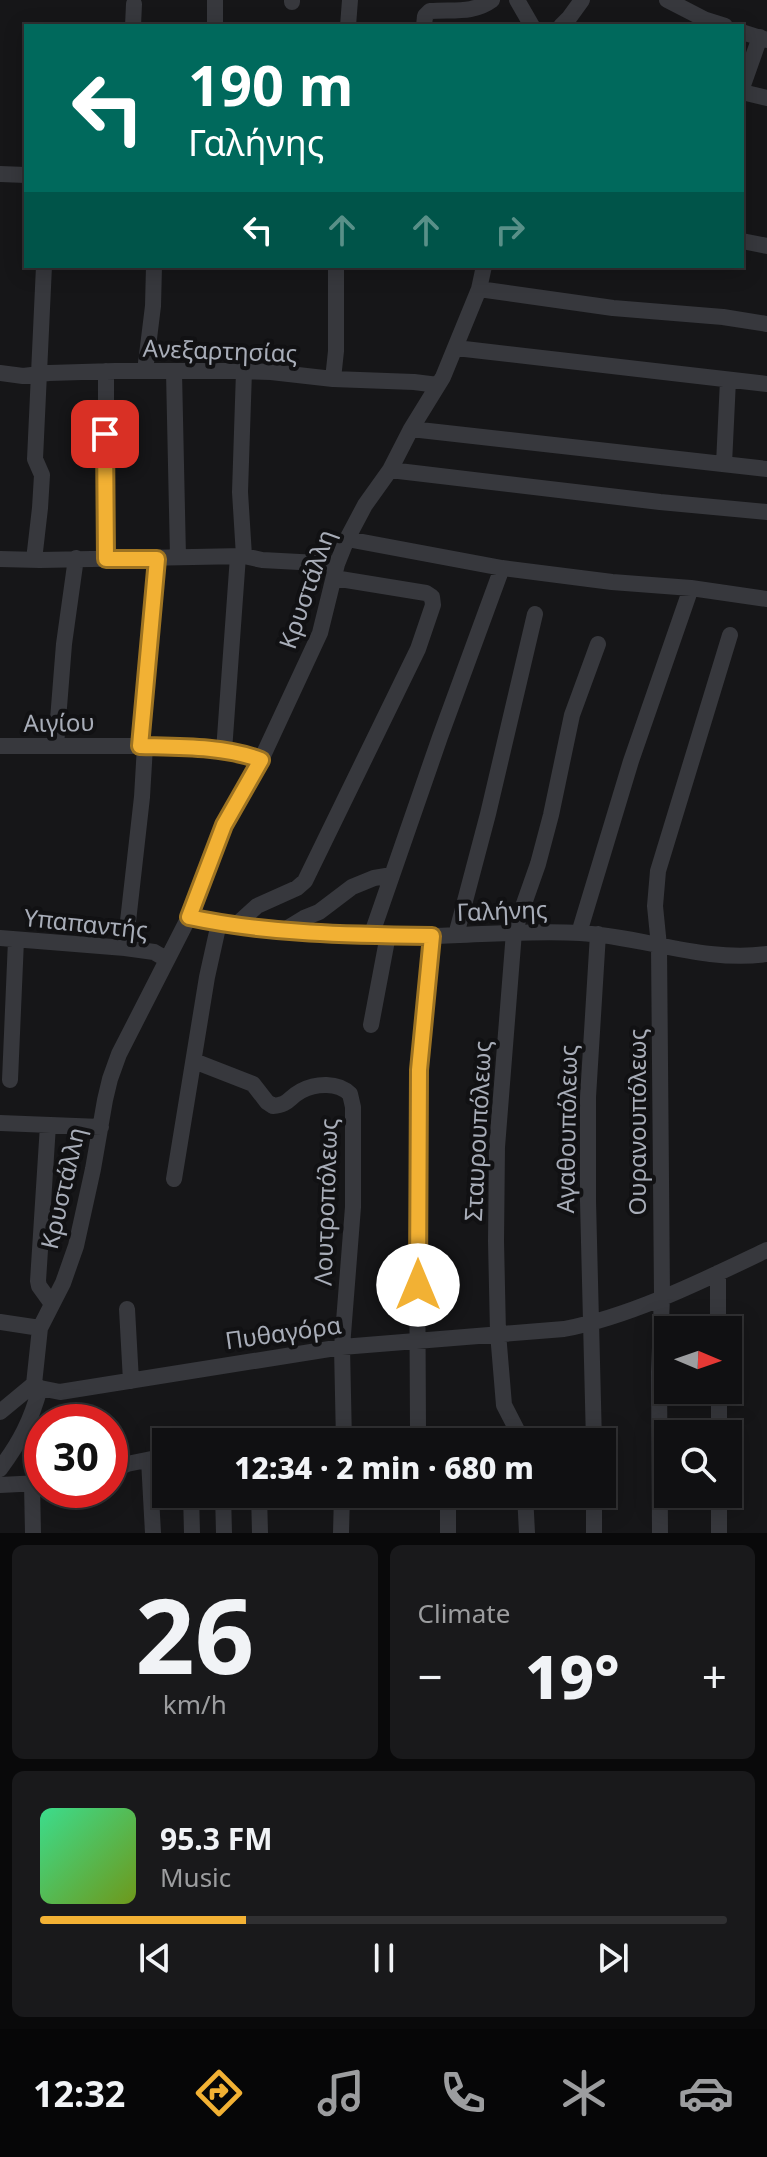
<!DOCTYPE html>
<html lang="en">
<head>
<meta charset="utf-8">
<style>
  body { margin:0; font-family:"Noto Sans",sans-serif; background:#19191b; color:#f1f3f6; height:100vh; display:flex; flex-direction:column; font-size:30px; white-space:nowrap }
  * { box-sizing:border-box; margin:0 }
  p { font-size:26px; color:#9c9d9f }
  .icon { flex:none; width:44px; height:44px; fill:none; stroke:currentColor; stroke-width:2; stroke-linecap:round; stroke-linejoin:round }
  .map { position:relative; height:1533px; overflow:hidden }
  .details { display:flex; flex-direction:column; gap:12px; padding:12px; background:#09090a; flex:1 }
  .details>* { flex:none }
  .guide { position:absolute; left:24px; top:24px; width:720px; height:244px; border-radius:0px; box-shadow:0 4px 20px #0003,0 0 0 2px #303032; background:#00695c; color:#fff; overflow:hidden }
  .needle { width:52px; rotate:92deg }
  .buttons { position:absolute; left:654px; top:1316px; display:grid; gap:16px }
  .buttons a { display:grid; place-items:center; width:88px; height:88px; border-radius:0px; background:#101012; box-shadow:0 4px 20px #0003,0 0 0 2px #303032; font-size:40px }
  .speed { position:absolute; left:24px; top:1404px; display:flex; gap:16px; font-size:40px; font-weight:700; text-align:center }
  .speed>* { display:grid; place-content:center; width:104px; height:104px; border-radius:50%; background:#101012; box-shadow:0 4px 20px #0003,0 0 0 2px #303032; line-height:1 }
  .speed .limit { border:12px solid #d22; background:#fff; color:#111 }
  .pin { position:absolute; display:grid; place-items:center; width:68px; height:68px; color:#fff; margin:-34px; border-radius:16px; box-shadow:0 4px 12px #0006 }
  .me { position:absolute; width:88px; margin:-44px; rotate:0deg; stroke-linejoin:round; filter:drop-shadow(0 0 6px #0008) }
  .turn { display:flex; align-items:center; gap:28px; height:168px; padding:0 32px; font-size:36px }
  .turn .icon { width:104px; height:104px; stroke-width:2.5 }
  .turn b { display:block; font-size:56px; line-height:68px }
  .lanes { display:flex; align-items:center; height:76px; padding:0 32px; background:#0003; justify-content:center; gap:40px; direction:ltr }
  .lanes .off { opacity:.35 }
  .big { font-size:60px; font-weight:800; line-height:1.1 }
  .details .widget { flex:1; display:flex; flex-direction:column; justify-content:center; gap:12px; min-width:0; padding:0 28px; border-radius:12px; background:#19191b }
  .details .dial { align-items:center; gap:0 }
  .dial b { font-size:104px; line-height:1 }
  .song { display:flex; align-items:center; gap:24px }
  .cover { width:96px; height:96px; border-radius:12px; background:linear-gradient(135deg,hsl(150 70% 55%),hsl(80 70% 35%)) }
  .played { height:8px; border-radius:4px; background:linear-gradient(90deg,#f2b134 30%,#303032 30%) }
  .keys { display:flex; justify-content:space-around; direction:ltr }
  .heat { display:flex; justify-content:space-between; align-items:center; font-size:44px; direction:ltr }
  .details .tiles { flex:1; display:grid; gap:12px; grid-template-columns:1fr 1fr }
  .widget:last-child { grid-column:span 2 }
  .trip { position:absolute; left:152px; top:1428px; width:464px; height:80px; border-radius:0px; background:#101012; box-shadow:0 4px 20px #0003,0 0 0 2px #303032; font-weight:800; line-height:80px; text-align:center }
  .tabs { display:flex; height:128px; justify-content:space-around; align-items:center; background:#060607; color:#9c9d9f }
  .tabs .icon { width:56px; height:56px }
  .tabs .on { color:#f2b134 }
  .tabs b { font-size:36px; color:#f1f3f6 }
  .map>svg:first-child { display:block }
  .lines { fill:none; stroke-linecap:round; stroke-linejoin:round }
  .minor { stroke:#37383d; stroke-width:16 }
  .route-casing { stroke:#9d7322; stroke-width:20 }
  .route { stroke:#f2b134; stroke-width:14 }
  .labels { text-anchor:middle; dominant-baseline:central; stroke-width:8; stroke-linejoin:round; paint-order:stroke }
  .street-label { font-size:24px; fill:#a8adb8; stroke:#111113 }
</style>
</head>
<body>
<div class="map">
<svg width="767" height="1533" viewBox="0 0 767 1533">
  <rect width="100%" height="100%" fill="#161618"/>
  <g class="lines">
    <path class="minor" d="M517,0L532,26
      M667,0L706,20L725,26
      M292,2V0
      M133,26L134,4
      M215,26V0
      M348,26L350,0
      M424,26L425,16L430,11C452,9 473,14 492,0
      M561,26L569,18L582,0
      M742,32L767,40
      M742,88L760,37
      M742,92L767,98
      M0,174L26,175
      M742,241L767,246
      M479,289L613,308L723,317L767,324
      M456,348L767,384
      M106,371V559
      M145,371L153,306L154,266
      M244,371L240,492L244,556
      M174,372L178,557
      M0,373L23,376L49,373L115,371H244L271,372L333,379L414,382L438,385
      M333,379L336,351V266
      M411,429L767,469
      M724,464L728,380
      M390,470L660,502L767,512
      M347,539L502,568L612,582L691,588L767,599
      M0,559L40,560L244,556L262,560L337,564
      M34,560L40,508L42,475L35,459L44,266
      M56,745L64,644L76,558
      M0,746H145L224,751L249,756L261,760
      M140,746L157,559
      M224,751L238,556
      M189,917C228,925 265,928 304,931C347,934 390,937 433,936C482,935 531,930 580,933C642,936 704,963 767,954
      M235,926L257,906L297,888L305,881L418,649L433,605L432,597L426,593L334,578
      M286,929L304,918L319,912L352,887L374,878L392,875
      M579,933L631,761L691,588
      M456,935L488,814L535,614
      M371,936L440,737L502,568
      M432,936L419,1070L417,1230L418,1429L425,1437L437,1442
      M0,938L125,948L154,952L166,959
      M125,948L142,797L145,746
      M371,1025L388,935
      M194,1061L253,1084L267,1102L273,1106C289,1105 288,1098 301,1091C316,1083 338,1082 350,1094L353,1107V1207L342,1347L344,1442
      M10,1080L16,940
      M0,1123L101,1127
      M48,1125L38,1281L39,1286L52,1304
      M174,1179L207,977L219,923
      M718,1273V1330
      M127,1309L131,1381
      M0,1322L40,1328
      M34,1384L40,1328L63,1283L76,1246L93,1169L105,1100L110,1079L119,1054L189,917L224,825L261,760L320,633L337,564L347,539L365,505L390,470L411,429L443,377L479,289L484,266
      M34,1384L40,1388L60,1392L342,1347L564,1329C632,1316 704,1280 767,1250
      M719,1390V1434
      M0,1412L34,1384
      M523,1442L504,1405L498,1333L496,1241L497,1147L514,932L538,864L551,815L572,715L598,644
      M594,1442L588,1201V1097L598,934
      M149,1460L153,1533
      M0,1469C20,1442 31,1421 40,1388
      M110,1471L127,1464L166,1456
      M32,1484L33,1533
      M0,1485L40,1483
      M191,1494L192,1533
      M223,1494L224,1533
      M259,1494L260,1533
      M448,1494V1533
      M525,1494L527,1533
      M594,1494V1533
      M719,1494V1533
      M341,1533L342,1494
      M660,1533L659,1372L662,1297L659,946L655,906L658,871L730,635"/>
  </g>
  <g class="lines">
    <g class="route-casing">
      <path id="route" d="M105,434L106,559H157L140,746C179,747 224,746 261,760L224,825L189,917C268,934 351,935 432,936L419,1070L418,1285"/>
    </g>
    <use href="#route" class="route"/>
  </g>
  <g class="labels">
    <g class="street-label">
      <text transform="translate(220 350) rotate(2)">Ανεξαρτησίας</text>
      <text transform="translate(306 589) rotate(-71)">Κρυστάλλη</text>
      <text transform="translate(59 722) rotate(-1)">Αιγίου</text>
      <text transform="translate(502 910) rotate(-2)">Γαλήνης</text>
      <text transform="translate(86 923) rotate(6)">Υπαπαντής</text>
      <text transform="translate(636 1122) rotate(-90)">Ουρανουπόλεως</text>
      <text transform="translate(566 1129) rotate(-89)">Αγαθουπόλεως</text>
      <text transform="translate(477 1131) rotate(-87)">Σταυρουπόλεως</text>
      <text transform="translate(62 1188) rotate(-77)">Κρυστάλλη</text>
      <text transform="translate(325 1202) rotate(-88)">Λουτροπόλεως</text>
      <text transform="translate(283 1332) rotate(-8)">Πυθαγόρα</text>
    </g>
  </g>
</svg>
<div class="buttons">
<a><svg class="needle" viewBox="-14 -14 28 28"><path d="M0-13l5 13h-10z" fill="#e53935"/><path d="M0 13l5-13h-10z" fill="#9c9d9f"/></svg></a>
<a><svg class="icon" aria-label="search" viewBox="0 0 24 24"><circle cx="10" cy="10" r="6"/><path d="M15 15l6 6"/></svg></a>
</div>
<div class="speed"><div class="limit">30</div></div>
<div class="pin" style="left:105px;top:434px;background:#d93025"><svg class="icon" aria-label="arrive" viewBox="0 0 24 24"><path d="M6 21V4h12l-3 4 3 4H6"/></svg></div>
<svg class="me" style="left:418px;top:1285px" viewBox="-20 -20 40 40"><circle r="19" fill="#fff"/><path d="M0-13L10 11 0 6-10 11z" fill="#f2b134"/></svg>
<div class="trip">12:34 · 2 min · 680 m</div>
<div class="guide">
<div class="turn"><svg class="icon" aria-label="left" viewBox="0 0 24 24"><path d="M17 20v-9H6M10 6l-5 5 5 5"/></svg><div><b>190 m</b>Γαλήνης</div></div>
<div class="lanes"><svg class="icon" aria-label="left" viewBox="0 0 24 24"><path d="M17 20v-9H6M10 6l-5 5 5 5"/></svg><svg class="icon off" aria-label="ahead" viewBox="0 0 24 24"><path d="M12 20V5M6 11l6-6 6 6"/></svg><svg class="icon off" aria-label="ahead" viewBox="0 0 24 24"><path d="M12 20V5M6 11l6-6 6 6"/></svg><svg class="icon off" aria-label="right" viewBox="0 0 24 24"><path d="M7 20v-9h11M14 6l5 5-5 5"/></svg></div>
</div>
</div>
<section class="details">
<div class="tiles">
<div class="widget dial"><b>26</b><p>km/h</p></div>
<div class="widget"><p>Climate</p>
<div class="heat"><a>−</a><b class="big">19°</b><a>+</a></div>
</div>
<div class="widget">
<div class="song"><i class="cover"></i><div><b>95.3 FM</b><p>Music</p></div></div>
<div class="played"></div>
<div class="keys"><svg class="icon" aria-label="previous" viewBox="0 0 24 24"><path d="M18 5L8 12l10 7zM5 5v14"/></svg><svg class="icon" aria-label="pause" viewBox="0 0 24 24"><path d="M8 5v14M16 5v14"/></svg><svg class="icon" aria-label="next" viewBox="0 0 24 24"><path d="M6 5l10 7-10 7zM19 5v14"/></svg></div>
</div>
</div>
</section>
<nav class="tabs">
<b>12:32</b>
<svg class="icon on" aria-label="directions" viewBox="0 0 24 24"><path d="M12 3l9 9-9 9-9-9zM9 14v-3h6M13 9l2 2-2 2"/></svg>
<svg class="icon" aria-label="music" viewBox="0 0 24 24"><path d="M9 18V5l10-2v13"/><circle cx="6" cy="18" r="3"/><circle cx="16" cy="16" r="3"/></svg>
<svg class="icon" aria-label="phone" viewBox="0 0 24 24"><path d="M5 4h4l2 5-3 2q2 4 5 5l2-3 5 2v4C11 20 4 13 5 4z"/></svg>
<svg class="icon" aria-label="climate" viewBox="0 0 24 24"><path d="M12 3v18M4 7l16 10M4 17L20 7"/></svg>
<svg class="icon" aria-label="car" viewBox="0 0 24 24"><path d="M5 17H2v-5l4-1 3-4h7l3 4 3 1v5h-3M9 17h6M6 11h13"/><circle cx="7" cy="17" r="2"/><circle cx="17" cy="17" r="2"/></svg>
</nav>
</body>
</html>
